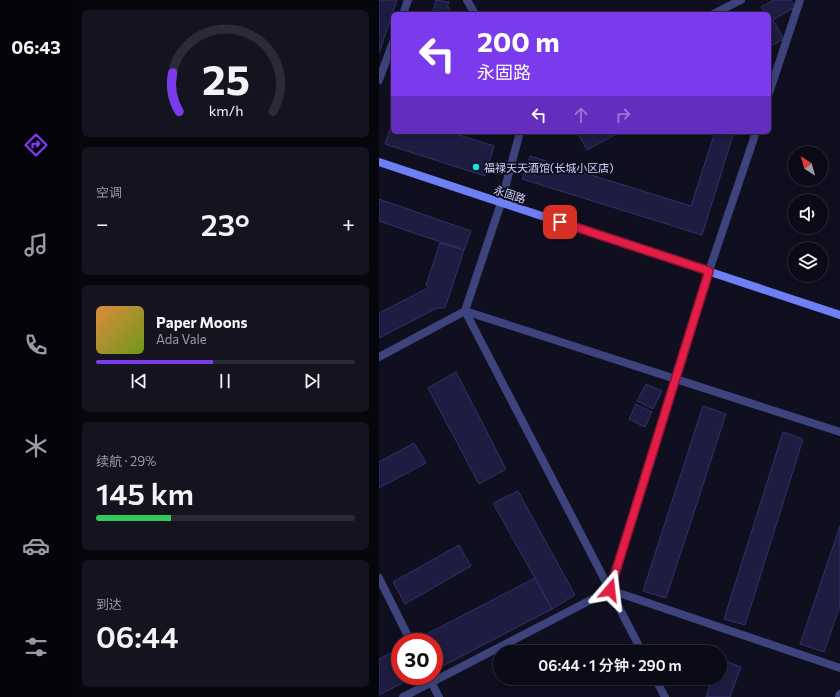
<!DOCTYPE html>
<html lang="zh">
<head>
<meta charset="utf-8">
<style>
  body { margin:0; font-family:Commissioner,"Noto Sans SC",sans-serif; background:#141421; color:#f1f3f6; height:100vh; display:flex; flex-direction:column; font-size:15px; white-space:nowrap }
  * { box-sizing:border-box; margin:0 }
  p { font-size:13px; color:#9a9ba2 }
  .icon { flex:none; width:22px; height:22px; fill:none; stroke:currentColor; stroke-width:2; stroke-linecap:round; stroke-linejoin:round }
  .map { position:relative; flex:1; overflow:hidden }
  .sheet { display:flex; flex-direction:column; gap:10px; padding:10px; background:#06060d; width:307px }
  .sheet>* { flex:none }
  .hud { position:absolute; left:12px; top:12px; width:380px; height:122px; border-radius:6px; box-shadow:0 2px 10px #0003,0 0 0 1px #2b2b37; background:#7c3aed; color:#fff; overflow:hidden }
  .needle { width:26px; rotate:323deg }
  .fabs { position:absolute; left:409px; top:146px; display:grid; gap:8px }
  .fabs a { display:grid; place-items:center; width:40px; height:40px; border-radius:50%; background:#0b0b18; box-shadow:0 2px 10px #0003,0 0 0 1px #2b2b37; font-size:20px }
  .speed { position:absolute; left:12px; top:633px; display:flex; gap:8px; font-size:20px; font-weight:700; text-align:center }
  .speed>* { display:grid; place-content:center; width:52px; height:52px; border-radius:50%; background:#0b0b18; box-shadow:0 2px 10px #0003,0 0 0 1px #2b2b37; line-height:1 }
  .speed .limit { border:6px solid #d22; background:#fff; color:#111 }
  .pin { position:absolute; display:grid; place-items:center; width:34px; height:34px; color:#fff; margin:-17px; border-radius:8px; box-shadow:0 2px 6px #0006 }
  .me { position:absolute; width:44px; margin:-22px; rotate:17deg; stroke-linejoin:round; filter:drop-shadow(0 0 3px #0008) }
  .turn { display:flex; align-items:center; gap:14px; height:84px; padding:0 20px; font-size:18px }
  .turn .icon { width:52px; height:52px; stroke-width:2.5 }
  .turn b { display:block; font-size:28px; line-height:34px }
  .lanes { display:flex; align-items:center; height:38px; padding:0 20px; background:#0003; justify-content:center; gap:20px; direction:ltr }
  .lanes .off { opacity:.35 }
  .big { font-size:30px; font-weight:600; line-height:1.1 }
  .sheet .widget { flex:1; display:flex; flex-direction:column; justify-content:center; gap:6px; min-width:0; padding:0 14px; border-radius:6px; background:#141421 }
  .sheet .dial { align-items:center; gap:0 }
  .dial svg { height:104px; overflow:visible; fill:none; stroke:#2b2b37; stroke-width:7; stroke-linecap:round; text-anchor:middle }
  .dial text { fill:#f1f3f6; stroke:none }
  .song { display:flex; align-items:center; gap:12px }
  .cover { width:48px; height:48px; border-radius:6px; background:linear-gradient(135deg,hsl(30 70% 55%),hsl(80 70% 35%)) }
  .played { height:4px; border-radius:2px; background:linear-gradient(90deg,#7c3aed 45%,#2b2b37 45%) }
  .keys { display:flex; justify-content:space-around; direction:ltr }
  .heat { display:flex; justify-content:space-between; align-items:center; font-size:22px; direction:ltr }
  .charge { height:6px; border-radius:3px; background:linear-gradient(90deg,#34c759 29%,#2b2b37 0) }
  .trip { position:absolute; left:114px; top:645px; width:234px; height:40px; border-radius:20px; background:#0b0b18; box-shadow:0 2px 10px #0003,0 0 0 1px #2b2b37; font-weight:600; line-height:40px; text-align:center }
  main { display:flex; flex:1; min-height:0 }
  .menu { display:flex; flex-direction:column; width:72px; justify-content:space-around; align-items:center; background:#04040a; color:#9a9ba2 }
  .menu .icon { width:28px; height:28px }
  .menu .selected { color:#7c3aed }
  .menu b { font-size:18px; color:#f1f3f6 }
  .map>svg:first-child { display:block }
  .building { fill:#1e1c40; stroke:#33306a }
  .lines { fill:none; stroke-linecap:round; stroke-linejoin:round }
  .street { stroke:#3d437c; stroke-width:8 }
  .secondary { stroke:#6f7ff5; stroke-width:8 }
  .route-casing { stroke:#92132f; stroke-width:10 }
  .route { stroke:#e11d48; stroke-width:7 }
  .poi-dot { fill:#10e9e0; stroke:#0f0f20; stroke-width:1.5 }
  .labels { text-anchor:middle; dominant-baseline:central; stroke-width:4; stroke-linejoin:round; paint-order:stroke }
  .poi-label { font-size:11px; fill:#d1d2fc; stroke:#0f0f20; text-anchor:start }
  .street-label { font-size:11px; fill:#d1d2fc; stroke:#0f0f20 }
</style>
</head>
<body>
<main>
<nav class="menu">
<b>06:43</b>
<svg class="icon selected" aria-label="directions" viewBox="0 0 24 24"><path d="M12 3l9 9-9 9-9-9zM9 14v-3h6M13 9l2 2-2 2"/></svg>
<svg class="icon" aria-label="music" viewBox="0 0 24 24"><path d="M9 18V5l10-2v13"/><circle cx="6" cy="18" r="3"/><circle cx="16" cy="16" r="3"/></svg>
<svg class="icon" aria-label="phone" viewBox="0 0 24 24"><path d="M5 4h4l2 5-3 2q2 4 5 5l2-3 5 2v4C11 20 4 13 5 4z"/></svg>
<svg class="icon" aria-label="climate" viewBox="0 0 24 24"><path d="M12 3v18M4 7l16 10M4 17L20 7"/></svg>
<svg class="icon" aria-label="car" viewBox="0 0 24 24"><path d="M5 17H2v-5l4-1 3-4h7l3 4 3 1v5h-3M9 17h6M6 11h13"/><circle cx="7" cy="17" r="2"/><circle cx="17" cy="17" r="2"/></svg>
<svg class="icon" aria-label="filters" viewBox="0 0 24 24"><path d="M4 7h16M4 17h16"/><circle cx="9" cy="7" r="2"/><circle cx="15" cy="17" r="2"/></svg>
</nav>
<section class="sheet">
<div class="widget dial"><svg viewBox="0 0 100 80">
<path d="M14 69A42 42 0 1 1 86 69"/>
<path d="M14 69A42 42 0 0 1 9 39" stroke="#7c3aed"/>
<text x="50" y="56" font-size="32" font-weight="700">25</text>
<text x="50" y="72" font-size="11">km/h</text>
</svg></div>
<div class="widget"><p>空调</p>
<div class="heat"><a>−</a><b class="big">23°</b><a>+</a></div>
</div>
<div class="widget">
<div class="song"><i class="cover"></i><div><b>Paper Moons</b><p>Ada Vale</p></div></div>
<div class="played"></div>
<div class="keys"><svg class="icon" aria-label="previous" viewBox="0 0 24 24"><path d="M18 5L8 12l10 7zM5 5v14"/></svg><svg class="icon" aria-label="pause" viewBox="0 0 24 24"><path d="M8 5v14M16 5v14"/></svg><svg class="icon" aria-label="next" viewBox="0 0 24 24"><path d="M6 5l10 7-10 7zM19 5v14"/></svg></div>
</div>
<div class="widget"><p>续航 · 29%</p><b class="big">145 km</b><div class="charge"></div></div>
<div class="widget"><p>到达</p><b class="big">06:44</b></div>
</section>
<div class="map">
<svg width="461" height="697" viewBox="0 0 461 697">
  <rect width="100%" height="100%" fill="#0f0f20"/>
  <path class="building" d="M0,0H18L0,53Z
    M57,0L70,2L68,7L71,8L69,14H53Z
    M395,0H412L416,7L394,20L405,39L390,47V14H386L382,7Z
    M14,120V132H71L115,146L106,176L6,144Z
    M198,132H241L208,150Z
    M336,132H355L323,235L143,179L151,156L312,206Z
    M0,199L92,231L85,250L0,221Z
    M61,243L85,250L67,305L65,308H58L0,338V313L49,288L47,285Z
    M77,372L127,469L100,484L49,388Z
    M267,384L283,391L274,409L258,401Z
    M257,404L273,412L266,427L250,419Z
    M324,406L347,414L287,598L264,591Z
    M404,432L424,439L366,625L345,619Z
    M35,443L47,463L0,488V462Z
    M139,491L196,595L173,609L114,503Z
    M461,526V606L445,652L421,644Z
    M80,545L92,566L26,604L14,582Z
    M156,578L173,609L58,669L55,663V642H44L42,637Z
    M21,648V676H37L0,695V659Z
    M341,659L362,667L351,697H327L333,678H341Z"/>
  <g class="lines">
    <path class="street" d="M88,0L96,14
      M24,14L29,0
      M334,14L362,0
      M0,80L14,42
      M390,93L421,0
      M141,132L122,203L86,311L231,590L461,668
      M0,357L86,311L461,432
      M0,578L32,642
      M263,652L231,590L330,271L377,132
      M49,676L60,697
      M276,678L286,697
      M24,697L231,590
      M460,697L461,694"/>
    <path class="secondary" d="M0,162L461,315"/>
  </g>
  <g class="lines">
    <g class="route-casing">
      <path id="route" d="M181,222L330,271L231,590"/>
    </g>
    <use href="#route" class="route"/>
  </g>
  <circle class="poi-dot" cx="97" cy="167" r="4"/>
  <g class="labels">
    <g class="poi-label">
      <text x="105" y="167">福禄天天酒馆(长城小区店)</text>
    </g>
    <g class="street-label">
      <text transform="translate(131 194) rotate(18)">永固路</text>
    </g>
  </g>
</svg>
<div class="fabs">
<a><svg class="needle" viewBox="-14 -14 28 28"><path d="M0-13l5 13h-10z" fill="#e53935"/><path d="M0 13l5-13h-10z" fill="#9a9ba2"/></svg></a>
<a><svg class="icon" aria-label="sound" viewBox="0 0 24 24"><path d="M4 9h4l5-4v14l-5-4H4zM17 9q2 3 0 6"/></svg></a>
<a><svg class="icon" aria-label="layers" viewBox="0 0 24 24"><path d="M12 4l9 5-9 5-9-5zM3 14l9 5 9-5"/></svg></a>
</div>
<div class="speed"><div class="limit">30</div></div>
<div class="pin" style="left:181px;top:222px;background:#d93025"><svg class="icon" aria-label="arrive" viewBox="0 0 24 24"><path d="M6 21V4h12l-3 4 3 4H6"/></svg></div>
<svg class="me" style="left:231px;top:590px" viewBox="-20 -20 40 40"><path d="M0-17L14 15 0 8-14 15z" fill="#e11d48" stroke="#fff" stroke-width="4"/></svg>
<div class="trip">06:44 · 1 分钟 · 290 m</div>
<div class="hud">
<div class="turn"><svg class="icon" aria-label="left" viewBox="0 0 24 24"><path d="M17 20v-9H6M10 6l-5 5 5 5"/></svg><div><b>200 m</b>永固路</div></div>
<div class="lanes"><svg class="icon" aria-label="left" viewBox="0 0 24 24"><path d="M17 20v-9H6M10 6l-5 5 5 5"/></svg><svg class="icon off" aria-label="ahead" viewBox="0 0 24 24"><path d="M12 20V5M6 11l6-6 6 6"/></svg><svg class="icon off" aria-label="right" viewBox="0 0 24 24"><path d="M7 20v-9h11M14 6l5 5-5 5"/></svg></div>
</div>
</div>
</main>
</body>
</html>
